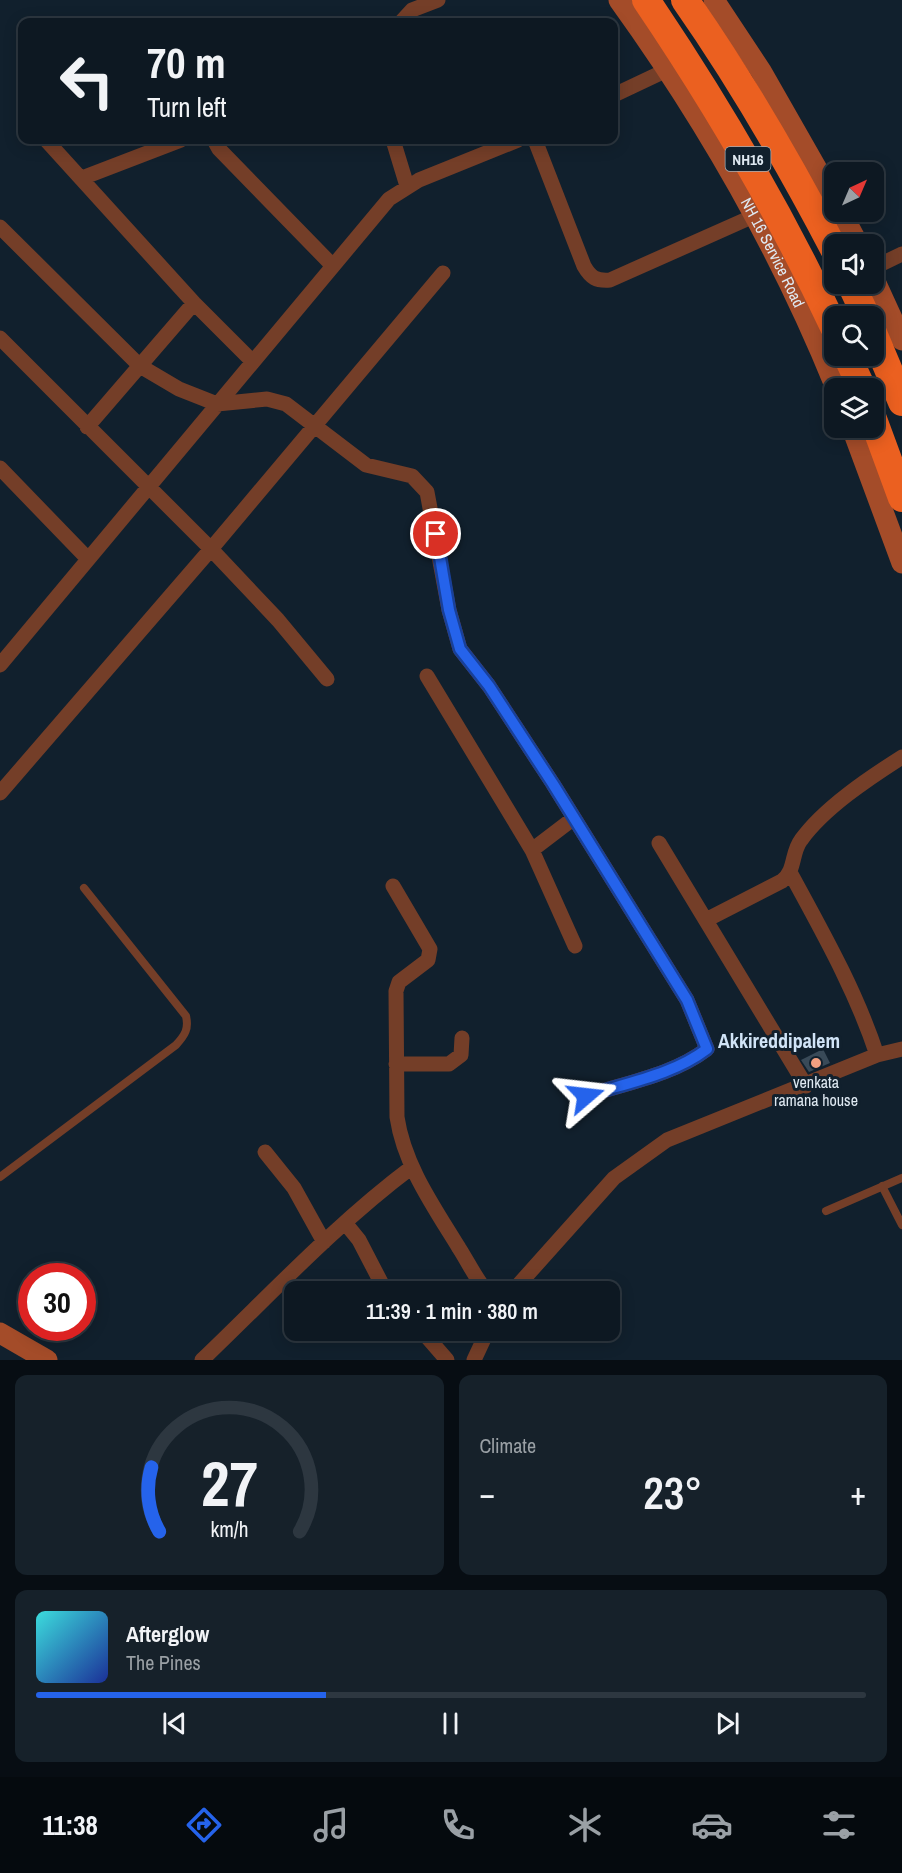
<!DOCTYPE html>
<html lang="en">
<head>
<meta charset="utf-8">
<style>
  body { margin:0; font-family:"Archivo Narrow",sans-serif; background:#16212a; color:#f1f3f6; height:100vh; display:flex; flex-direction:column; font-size:22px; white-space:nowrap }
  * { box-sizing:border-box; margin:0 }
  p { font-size:20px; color:#9aa0a5 }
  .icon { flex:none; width:33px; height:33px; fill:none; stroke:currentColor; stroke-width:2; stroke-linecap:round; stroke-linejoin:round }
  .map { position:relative; height:1360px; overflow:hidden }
  .details { display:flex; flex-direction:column; gap:15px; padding:15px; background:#070d13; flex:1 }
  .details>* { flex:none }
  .hud { position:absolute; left:18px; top:18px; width:600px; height:126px; border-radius:12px; box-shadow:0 3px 15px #0003,0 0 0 2px #2d3740; background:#0d1822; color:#f1f3f6; overflow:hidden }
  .needle { width:39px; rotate:44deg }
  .fabs { position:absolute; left:824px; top:162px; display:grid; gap:12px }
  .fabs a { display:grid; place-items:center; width:60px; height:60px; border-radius:12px; background:#0d1822; box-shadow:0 3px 15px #0003,0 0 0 2px #2d3740; font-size:30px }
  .speed { position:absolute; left:18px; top:1263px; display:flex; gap:12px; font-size:30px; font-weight:700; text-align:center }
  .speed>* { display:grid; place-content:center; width:78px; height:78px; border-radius:50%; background:#0d1822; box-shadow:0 3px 15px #0003,0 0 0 2px #2d3740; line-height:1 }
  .speed .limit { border:9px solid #d22; background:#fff; color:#111 }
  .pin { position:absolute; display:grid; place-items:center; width:51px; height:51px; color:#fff; margin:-26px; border:3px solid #fff; border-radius:50%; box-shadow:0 2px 6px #0007 }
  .me { position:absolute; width:66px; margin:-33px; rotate:73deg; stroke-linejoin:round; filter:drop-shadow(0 0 4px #0008) }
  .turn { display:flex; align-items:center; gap:21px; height:126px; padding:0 30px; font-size:27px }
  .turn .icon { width:78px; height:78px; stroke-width:2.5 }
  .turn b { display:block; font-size:42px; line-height:51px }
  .big { font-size:45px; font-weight:600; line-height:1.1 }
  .details .widget { flex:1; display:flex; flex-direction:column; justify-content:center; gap:9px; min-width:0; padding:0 21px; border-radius:12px; background:#16212a }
  .details .dial { align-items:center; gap:0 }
  .dial svg { height:156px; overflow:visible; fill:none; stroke:#2d3740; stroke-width:7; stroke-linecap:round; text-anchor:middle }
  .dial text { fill:#f1f3f6; stroke:none }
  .song { display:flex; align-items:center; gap:18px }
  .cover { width:72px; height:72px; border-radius:9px; background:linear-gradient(135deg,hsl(180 70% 55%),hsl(230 70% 35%)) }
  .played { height:6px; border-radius:3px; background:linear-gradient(90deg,#2563eb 35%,#2d3740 35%) }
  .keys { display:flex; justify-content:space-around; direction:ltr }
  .heat { display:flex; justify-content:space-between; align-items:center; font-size:33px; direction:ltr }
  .details .tiles { flex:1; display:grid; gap:15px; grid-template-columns:1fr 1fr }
  .widget:last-child { grid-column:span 2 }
  .trip { position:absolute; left:284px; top:1281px; width:336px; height:60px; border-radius:12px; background:#0d1822; box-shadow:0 3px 15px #0003,0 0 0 2px #2d3740; font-weight:600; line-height:60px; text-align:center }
  .tabs { display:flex; height:96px; justify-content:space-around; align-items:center; background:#050a0e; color:#9aa0a5 }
  .tabs .icon { width:42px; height:42px }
  .tabs .current { color:#2563eb }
  .tabs b { font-size:27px; color:#f1f3f6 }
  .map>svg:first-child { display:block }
  .building { fill:#394a58 }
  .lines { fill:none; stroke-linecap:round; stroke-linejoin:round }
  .lane { stroke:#743e28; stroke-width:8 }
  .street { stroke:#743e28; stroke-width:15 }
  .secondary { stroke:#a44c29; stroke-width:21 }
  .highway { stroke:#eb6020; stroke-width:28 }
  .route-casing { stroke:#184099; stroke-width:15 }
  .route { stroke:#2563eb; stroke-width:10 }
  .poi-dot { fill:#f2a081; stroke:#11202d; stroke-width:2 }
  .labels { text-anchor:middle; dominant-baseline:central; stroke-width:6; stroke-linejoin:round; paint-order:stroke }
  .shield { fill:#11202d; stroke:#a1adb7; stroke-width:1.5 }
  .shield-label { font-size:15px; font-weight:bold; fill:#dfe9f2 }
  .street-label { font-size:16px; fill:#dfe9f2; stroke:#11202d }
  .poi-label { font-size:16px; fill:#dfe9f2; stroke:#11202d }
  .quarter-label { font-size:20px; font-weight:bold; fill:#d1e4f7; stroke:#11202d }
</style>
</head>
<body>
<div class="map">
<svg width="902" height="1360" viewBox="0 0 902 1360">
  <rect width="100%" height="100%" fill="#11202d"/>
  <path class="building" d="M823,1049L830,1063L809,1072L801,1060Z"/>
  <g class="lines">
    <path class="lane" d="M0,1177L176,1045C185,1035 189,1029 186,1016L84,888
      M882,1186L902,1225
      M826,1211L902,1178"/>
    <path class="street" d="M401,22L412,10L438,0
      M614,95L669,69
      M46,140L194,303L252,361
      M214,140L219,149L332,265
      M393,140L407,186
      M535,140L584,266C591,278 596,281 610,280L756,215
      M82,178L181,140
      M0,227L140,366L179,389L217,404L267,399L286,404L366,465L412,476L427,492L449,610L460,649L489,686L553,784L687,1000L707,1049C673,1075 626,1083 586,1096
      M873,268L902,254
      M0,338L211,549L278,620L327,679
      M87,427L194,303
      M0,468L88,559
      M0,665L389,199L419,180L518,140
      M427,676L532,850L575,946
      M0,793L211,549L443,273
      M659,843L806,1086
      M532,850L574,818
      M791,874C823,933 856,991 877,1055
      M393,886L430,949L428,960L399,982L396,991L397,1117C404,1165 434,1207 459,1248C468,1262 476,1279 487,1292
      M706,920L782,881C796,870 791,853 801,840C824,808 869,778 902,757
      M396,1064H449L461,1055L462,1038
      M265,1152L294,1188L324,1242
      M346,1224L359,1240L386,1292
      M512,1292L614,1178L667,1140L877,1055L902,1049
      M421,1330L447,1360
      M202,1360C271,1294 336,1224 412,1167
      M474,1360L488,1330"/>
    <g class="secondary">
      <path id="s1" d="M619,0C707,122 780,250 836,388"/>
      <path d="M714,0L761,71L834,199"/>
      <path d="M841,212L858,244"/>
      <path d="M873,277L902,340"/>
      <path d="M852,428L902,563"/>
      <path d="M0,1333L47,1360"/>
    </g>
    <path class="highway" d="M646,0C717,105 780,212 834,327
      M685,0C741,80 789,163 834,249
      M851,284L866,316
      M873,333L902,402
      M847,356L862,388
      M873,419L902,498"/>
  </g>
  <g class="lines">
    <g class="route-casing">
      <path id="route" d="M436,534L449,610L460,649L489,686L553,784L687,1000L707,1049C673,1075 626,1083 586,1096"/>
    </g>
    <use href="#route" class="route"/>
  </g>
  <circle class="poi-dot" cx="816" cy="1063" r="6"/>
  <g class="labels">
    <rect class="shield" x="725.5" y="147" width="45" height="24" rx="4.5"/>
    <g class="shield-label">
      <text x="748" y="159">NH16</text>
    </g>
    <g class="street-label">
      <text stroke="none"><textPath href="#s1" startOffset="296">NH 16 Service Road</textPath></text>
    </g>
    <g class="poi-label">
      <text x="816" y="1082">venkata<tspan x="816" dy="18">ramana house</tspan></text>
    </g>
    <g class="quarter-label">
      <text x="779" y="1040">Akkireddipalem</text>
    </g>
  </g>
</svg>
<div class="fabs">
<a><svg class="needle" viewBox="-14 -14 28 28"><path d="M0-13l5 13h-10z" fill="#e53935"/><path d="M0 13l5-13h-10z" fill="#9aa0a5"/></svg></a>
<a><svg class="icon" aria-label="sound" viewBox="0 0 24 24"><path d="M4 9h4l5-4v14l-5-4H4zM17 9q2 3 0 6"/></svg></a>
<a><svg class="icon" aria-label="search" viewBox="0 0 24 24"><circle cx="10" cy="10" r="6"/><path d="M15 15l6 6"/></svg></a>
<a><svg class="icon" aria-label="layers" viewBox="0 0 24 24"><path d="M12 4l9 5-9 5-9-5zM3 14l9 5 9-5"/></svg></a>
</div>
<div class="speed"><div class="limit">30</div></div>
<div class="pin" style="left:436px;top:534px;background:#d93025"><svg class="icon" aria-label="arrive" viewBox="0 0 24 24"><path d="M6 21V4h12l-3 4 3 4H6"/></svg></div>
<svg class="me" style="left:586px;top:1096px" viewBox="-20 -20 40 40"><path d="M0-17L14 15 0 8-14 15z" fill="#2563eb" stroke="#fff" stroke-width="4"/></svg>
<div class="trip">11:39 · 1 min · 380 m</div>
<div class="hud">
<div class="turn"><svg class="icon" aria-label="left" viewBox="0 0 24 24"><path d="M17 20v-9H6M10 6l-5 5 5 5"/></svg><div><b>70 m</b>Turn left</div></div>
</div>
</div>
<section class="details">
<div class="tiles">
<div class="widget dial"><svg viewBox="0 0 100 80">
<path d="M14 69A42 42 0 1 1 86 69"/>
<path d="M14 69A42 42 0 0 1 10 36" stroke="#2563eb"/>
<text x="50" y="56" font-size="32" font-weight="700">27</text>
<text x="50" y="72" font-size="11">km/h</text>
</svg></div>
<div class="widget"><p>Climate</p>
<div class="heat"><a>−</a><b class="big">23°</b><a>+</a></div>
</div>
<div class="widget">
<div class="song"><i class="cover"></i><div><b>Afterglow</b><p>The Pines</p></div></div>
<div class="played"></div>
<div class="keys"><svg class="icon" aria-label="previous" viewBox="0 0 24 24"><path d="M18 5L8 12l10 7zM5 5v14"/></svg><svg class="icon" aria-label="pause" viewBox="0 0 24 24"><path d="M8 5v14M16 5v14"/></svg><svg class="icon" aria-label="next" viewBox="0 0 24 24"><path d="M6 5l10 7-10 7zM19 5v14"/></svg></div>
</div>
</div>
</section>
<nav class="tabs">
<b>11:38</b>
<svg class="icon current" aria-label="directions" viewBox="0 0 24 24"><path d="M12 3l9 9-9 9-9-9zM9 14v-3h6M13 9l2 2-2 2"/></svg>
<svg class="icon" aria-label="music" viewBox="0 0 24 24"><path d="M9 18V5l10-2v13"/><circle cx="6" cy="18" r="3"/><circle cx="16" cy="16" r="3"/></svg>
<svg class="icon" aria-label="phone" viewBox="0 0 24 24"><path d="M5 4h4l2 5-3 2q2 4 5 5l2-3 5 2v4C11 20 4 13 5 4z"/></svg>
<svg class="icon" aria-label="climate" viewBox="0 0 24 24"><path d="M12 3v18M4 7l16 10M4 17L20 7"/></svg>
<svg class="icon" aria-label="car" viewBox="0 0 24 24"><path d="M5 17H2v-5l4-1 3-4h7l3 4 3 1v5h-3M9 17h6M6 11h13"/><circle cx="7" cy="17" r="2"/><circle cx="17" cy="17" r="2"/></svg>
<svg class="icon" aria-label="filters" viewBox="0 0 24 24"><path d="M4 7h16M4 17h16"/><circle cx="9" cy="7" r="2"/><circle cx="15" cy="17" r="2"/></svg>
</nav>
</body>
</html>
